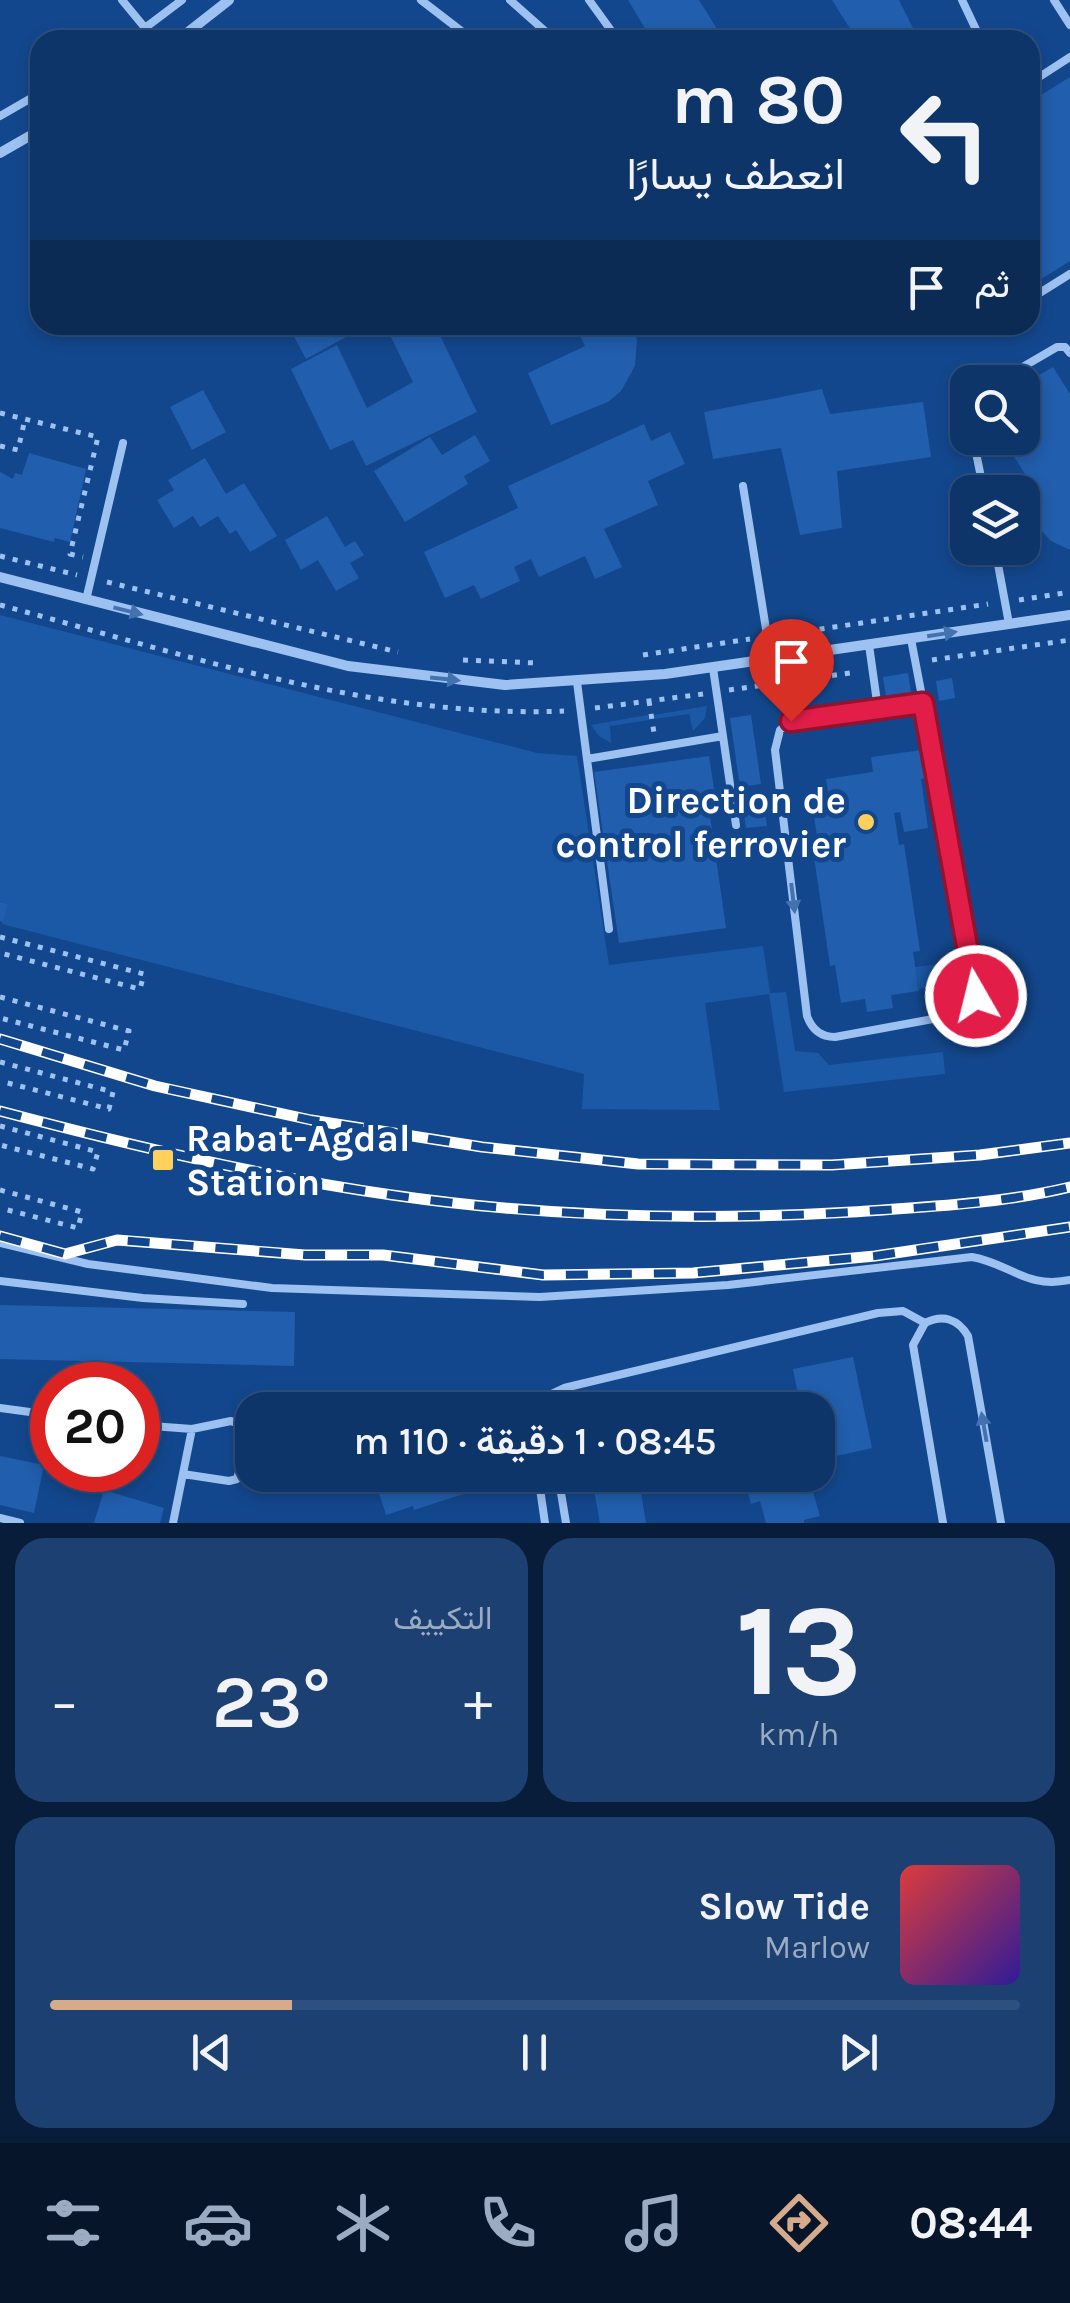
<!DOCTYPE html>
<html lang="ar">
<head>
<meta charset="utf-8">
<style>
  body { margin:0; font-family:Karla,Vazirmatn,sans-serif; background:#1c4072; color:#f1f3f6; direction:rtl; height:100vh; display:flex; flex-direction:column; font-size:38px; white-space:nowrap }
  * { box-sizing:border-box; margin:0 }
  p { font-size:32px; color:#9babc1 }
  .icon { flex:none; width:55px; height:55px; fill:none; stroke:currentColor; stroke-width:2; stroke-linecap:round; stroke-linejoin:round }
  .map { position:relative; height:1523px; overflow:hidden; direction:ltr }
  .panel { display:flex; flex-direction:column; gap:15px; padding:15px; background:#081d3a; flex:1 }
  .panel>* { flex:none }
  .top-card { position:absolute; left:30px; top:30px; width:1010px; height:305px; border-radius:30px; box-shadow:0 5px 15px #0003,0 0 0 2px #2e507e; direction:rtl; background:#0e356a; color:#f1f3f6; overflow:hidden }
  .controls { position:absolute; left:950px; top:365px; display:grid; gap:20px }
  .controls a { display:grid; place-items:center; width:90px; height:90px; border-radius:20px; background:#0e356a; box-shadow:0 5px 15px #0003,0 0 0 2px #2e507e; font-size:50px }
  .speed { position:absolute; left:30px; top:1362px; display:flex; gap:20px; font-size:50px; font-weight:700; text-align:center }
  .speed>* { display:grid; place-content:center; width:130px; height:130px; border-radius:50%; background:#0e356a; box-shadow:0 5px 15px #0003,0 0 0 2px #2e507e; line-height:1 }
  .speed .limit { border:15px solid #d22; background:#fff; color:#111 }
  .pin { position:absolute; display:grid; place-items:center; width:85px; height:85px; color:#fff; margin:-102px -42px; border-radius:50% 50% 50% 0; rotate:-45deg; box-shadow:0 0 10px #0007 }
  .pin .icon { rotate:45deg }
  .me { position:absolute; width:110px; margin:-55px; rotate:352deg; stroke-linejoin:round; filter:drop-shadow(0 0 8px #0008) }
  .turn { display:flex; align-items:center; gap:35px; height:210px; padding:0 30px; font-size:45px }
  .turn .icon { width:130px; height:130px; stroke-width:2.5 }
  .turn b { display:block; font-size:70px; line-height:85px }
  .then { display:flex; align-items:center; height:95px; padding:0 30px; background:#0003; gap:20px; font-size:38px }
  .big { font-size:75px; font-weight:600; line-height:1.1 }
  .panel .widget { flex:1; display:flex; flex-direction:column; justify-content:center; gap:15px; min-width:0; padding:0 35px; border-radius:30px; background:#1c4072 }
  .panel .dial { align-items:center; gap:0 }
  .dial b { font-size:130px; line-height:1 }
  .song { display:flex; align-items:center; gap:30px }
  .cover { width:120px; height:120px; border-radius:15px; background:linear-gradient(135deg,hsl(0 70% 55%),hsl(250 70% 35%)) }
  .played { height:10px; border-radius:5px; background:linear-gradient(90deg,#d6ab8b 25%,#2e507e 25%) }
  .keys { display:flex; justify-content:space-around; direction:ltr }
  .heat { display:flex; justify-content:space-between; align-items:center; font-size:55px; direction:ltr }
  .panel .tiles { flex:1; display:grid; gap:15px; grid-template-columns:1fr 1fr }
  .widget:last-child { grid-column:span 2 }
  .trip { position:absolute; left:235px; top:1392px; width:600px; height:100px; border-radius:30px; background:#0e356a; box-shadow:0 5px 15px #0003,0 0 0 2px #2e507e; font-weight:600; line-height:100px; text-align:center; direction:rtl }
  .tab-bar { display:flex; height:160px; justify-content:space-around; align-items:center; background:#06152a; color:#9babc1 }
  .tab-bar .icon { width:70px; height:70px }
  .tab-bar .active { color:#d6ab8b }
  .tab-bar b { font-size:45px; color:#f1f3f6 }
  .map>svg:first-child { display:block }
  .green { fill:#1b59a7 }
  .building { fill:#215ead }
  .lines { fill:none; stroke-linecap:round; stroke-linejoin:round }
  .path { stroke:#9dc2f1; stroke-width:5; stroke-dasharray:5 8; stroke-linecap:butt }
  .lane { stroke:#9dc2f1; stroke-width:8 }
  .street { stroke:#9dc2f1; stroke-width:10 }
  .rail-casing { stroke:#fff; stroke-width:11 }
  .rail { stroke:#13478d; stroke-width:8; stroke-dasharray:22; stroke-linecap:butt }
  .oneway { fill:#4372b0 }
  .route-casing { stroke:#92132f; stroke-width:25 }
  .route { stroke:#e11d48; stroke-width:18 }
  .poi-dot { fill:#ffd15c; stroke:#13478d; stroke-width:4 }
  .labels { text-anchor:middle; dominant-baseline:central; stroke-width:10; stroke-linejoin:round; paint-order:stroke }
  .poi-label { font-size:38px; font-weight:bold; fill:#fff; stroke:#13478d; text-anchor:end }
</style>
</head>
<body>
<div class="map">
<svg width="1070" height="1523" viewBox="0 0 1070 1523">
  <rect width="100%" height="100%" fill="#13478d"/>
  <path class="green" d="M0,615L537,753L577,756L609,965L763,946L770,993L786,992L795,1051L818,1053L829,1065L943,1052L945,1074L784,1092L769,994L705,1003L720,1110L582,1109L584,1074L2,924L8,904L0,902Z
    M707,706L705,718L693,731L689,714L654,719V715Z
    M648,715L649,720L610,726L611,743L599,736L591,725Z
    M940,964L943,985L919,989L915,967Z"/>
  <path class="building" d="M628,0H699L724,40H652Z
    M832,0H899L919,40H857Z
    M1070,77V261L1030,286V102Z
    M298,325H351L355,332L306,359L290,329Z
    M385,325H435L477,412L366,466L353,440L330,450L291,369L337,345L367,408L413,382Z
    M575,325H632L637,340L635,366L621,391L608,402L551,425L528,373L585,346Z
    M1053,367L1070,394V550L1051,541L1034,523L1022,505V492H1015L1012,489L1028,479L1007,445L1000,449L992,445L988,438H1022V385Z
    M822,389L830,414L923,402L931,457L837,471L842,528L800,535L781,448L713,459L704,412Z
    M203,390L226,432L192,450L170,407Z
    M644,424L651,441L670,432L685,464L648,481L658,505L604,529L622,567L595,579L585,556L539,577L531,559L514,567L520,581L481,599L474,585L445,598L424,552L518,508L508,486Z
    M475,435L490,461L464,476L468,484L405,522L374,471L430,437L442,455Z
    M29,453L86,469L70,542L55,538L54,542L0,528V472L13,479L15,473L22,475Z
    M205,458L226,494L244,483L277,536L250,552L236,530L230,534L218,516L200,527L193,516L174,528L157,500L174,490L168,480Z
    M327,516L345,547L355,541L364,555L350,563L359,578L336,591L318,560L301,570L285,540Z
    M908,673L912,699L887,703L883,677Z
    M952,678L955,698L939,701L936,681Z
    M751,715L761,784L740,787L730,718Z
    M922,750L927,778L921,779L928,828L904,832L900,812L894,813L899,845L904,844L920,951L913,952L919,991L891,995L893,1008L867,1012L865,999L841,1003L835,965L830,966L814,857L820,856L812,803L829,801L826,779L873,772L871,757Z
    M709,756L717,808L709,809L726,928L619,943L594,772Z
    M762,793L767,826L746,828L741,795Z
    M0,902L8,904L3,922L0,921Z
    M0,1305L295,1312L294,1366L0,1359Z
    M853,1357L872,1448L832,1457L828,1436L818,1438V1410H801L793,1369Z
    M0,1456L44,1465L34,1513L0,1505Z
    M383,1475H487L491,1485L414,1510L413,1506L386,1515L377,1487L386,1484Z
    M583,1475H638L646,1523H600L593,1485L585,1487Z
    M743,1475H808L820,1516L804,1520V1523H766L760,1501L751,1504Z
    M104,1490L164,1508L160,1523H94Z"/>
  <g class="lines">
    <path class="path" d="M0,413L98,437L70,554L83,557
      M0,446L18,450L25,419
      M0,556L77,575
      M107,582L398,652
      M1019,600L1070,592
      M0,605C184,654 372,719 564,711
      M781,635L988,604
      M643,655L750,639
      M463,660L537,663
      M932,660L1070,640
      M729,690L857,672
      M649,701L654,733
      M595,708L703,694
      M0,937L144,974L140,989L0,953
      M0,997L129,1031L124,1050L0,1018
      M0,1062L113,1092L109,1109L0,1081
      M0,1126L98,1152L93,1169L0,1145
      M0,1190L82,1212L78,1228L0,1208"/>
    <path class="lane" d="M122,0L155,40
      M421,0L473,40
      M510,0L555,40
      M589,0L618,40
      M962,0L981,40
      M1054,0L1070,25
      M129,40L182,0
      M1030,83L1070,57
      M0,116L40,93
      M1030,299L1070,274
      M757,325H761
      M823,325L830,333L901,325
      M997,382L1057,347H1065L1070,353
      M968,400V410
      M973,438L984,492
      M743,486L771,660
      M995,548L1009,624
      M86,600L123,443
      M911,639L976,979V996L960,1014L835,1037C821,1037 812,1030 807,1016L775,750L780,730L791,721L923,703
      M869,645L878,709
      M713,668L736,825
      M577,682L609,929
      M587,759L723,736
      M0,1243L88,1264L272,1288L540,1297L728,1285L972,1257C1011,1264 1026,1289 1070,1280
      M0,1281L143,1298L243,1304
      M0,1408L52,1415
      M537,1410H543L549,1395L564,1388L878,1313L903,1311L925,1323
      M138,1425L192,1429L231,1421L244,1426L248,1439L237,1479L229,1481L183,1474
      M538,1475L545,1523
      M558,1475L566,1523
      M0,1518L20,1523
      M173,1523L192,1429
      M943,1523L913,1345L925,1323C943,1314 958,1319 968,1336L1001,1523"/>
    <path class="street" d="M178,40L229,0
      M0,153L40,130
      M0,577L348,666L505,685L665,674L1070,615"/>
    <g class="rail-casing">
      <path id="rail" d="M0,1039L155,1086L311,1120L482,1147L638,1164L832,1165L980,1155L1070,1143
        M0,1111C129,1145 260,1176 392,1195C544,1217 699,1221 852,1212C925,1207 999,1204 1070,1187
        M0,1236L65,1254L117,1240L305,1255H383L543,1275L693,1273L875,1256L1070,1227"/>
    </g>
    <use href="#rail" class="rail"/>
  </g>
  <defs><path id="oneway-solid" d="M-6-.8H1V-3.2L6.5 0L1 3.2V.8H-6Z" transform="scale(2.5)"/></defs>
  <g class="oneway">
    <use href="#oneway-solid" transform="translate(128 611) rotate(14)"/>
    <use href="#oneway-solid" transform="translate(942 634) rotate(-9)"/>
    <use href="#oneway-solid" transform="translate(445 679) rotate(6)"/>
    <use href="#oneway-solid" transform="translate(793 898) rotate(83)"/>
    <use href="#oneway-solid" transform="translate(984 1427) rotate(-100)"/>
  </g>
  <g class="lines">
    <g class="route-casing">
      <path id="route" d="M791,721L923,703L976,996"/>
    </g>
    <use href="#route" class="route"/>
  </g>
  <g class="poi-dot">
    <circle cx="866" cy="822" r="10"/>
    <rect x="151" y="1148" width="24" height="24" rx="5"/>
  </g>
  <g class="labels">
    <g class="poi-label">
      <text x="846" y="800">Direction de<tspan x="846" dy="44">control ferrovier</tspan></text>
      <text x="186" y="1138" text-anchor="start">Rabat-Agdal<tspan x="186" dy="44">Station</tspan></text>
    </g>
  </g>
</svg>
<div class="controls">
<a><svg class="icon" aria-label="search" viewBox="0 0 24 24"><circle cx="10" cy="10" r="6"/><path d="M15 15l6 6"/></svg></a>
<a><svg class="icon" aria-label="layers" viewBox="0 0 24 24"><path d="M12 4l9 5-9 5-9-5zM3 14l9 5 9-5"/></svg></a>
</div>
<div class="speed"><div class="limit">20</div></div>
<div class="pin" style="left:791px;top:721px;background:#d93025"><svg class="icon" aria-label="arrive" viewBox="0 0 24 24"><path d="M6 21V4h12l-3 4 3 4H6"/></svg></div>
<svg class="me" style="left:976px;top:996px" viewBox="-20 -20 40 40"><circle r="17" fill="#e11d48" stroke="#fff" stroke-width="3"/><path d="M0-11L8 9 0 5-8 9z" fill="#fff"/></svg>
<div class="trip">08:45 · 1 دقيقة · 110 m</div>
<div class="top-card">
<div class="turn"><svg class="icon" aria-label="left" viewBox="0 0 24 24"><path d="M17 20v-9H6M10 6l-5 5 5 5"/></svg><div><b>80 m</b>انعطف يسارًا</div></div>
<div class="then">ثم<svg class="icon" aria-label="arrive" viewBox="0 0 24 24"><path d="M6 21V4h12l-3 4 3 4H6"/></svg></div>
</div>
</div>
<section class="panel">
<div class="tiles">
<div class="widget dial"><b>13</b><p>km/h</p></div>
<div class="widget"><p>التكييف</p>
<div class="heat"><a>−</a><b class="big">23°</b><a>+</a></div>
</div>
<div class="widget">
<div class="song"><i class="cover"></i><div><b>Slow Tide</b><p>Marlow</p></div></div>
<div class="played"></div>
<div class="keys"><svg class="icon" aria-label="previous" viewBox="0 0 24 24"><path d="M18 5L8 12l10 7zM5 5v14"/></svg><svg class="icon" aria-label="pause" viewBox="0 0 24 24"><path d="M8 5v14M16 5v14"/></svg><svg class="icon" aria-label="next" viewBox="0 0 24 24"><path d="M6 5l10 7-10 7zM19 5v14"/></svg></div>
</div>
</div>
</section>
<nav class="tab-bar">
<b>08:44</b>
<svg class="icon active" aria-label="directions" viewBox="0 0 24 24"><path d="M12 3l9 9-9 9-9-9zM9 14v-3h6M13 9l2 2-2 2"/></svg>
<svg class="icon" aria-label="music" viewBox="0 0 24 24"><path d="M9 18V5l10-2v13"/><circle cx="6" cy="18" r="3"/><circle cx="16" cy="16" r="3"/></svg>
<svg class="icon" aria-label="phone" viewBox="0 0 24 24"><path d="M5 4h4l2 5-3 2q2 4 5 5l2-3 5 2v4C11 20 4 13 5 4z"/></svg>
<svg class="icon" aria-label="climate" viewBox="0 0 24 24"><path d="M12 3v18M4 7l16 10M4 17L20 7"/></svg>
<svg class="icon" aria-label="car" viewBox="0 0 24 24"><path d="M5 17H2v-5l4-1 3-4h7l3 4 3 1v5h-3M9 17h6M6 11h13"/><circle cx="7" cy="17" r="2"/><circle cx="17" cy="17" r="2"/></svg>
<svg class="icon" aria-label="filters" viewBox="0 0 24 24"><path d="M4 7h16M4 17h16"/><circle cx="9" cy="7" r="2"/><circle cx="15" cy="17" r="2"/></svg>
</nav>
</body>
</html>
